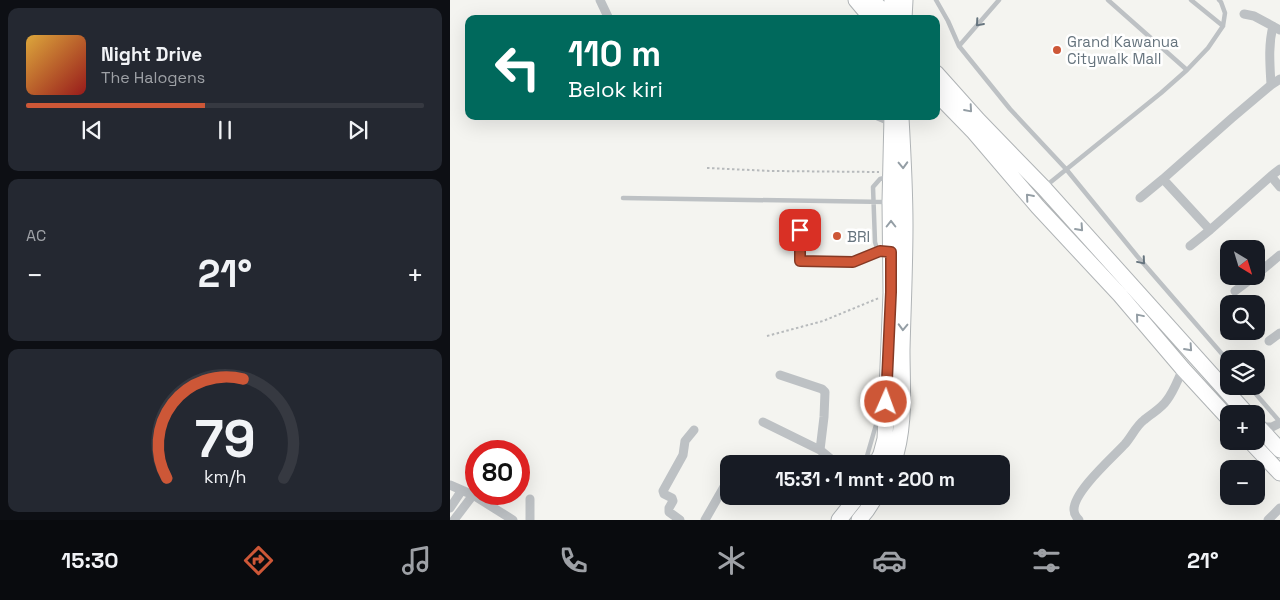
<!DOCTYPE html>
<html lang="id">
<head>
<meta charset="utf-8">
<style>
  body { margin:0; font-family:"Space Grotesk",sans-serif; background:#242831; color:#f1f3f6; height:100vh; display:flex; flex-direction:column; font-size:19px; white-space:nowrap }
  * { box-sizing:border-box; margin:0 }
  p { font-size:16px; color:#9ea1a6 }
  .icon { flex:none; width:28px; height:28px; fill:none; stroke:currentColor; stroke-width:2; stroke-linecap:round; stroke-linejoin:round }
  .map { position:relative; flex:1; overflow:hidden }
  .details { display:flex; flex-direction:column; gap:8px; padding:8px; background:#0d0f14; width:450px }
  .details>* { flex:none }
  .guide { position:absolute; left:15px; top:15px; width:475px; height:105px; border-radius:10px; box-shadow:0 5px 20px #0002; background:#00695c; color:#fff; overflow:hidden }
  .needle { width:32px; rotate:142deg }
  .fabs { position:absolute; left:770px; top:240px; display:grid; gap:10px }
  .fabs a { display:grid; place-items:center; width:45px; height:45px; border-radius:10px; background:#171b24; box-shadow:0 5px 20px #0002; font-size:25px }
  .speed { position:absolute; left:15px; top:440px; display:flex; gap:10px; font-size:25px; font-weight:700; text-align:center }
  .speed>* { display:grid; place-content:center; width:65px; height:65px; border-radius:50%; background:#171b24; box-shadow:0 5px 20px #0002; line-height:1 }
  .speed .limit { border:8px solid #d22; background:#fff; color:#111 }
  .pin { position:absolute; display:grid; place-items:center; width:42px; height:42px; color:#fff; margin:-21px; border-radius:10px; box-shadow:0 2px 8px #0006 }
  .me { position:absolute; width:55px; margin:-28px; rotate:2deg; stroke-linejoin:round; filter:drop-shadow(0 0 4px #0008) }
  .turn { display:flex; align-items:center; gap:18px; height:105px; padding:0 20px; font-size:22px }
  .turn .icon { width:65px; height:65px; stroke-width:2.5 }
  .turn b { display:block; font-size:35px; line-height:42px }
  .big { font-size:38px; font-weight:700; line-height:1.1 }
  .details .widget { flex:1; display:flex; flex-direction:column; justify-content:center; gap:8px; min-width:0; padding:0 18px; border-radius:10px; background:#242831 }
  .details .dial { align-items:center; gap:0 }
  .dial svg { height:130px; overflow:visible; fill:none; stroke:#363941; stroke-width:7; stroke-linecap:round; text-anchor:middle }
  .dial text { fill:#f1f3f6; stroke:none }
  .song { display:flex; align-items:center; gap:15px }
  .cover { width:60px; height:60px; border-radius:8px; background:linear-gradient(135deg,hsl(40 70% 55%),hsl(0 70% 35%)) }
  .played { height:5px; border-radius:2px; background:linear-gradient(90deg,#cd5737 45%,#363941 45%) }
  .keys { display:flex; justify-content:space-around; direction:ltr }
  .heat { display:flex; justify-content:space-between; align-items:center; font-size:28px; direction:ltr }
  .trip { position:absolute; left:270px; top:455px; width:290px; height:50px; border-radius:10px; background:#171b24; box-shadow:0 5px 20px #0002; font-weight:700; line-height:50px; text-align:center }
  .tabs { display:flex; height:80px; justify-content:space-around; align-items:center; background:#090b0e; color:#9ea1a6 }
  .tabs .icon { width:35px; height:35px }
  .tabs .active { color:#cd5737 }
  .tabs b { font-size:22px; color:#f1f3f6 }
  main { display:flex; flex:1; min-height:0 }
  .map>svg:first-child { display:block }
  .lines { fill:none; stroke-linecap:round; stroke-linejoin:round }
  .highway-casing { stroke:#b0b4b6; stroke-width:17 }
  .path { stroke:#b7babc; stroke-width:2; stroke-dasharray:2.5 2.5; stroke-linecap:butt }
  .lane { stroke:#bdc1c4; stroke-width:4.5 }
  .street { stroke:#bdc1c4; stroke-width:9 }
  .highway { stroke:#fff; stroke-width:15 }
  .oneway { stroke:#66747e }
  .oneway2 { stroke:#949ea5 }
  .route-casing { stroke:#853924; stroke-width:12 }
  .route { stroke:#cd5737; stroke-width:9 }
  .poi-dot { fill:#cd5737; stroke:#fff; stroke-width:2 }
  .labels { text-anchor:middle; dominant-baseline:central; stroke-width:5; stroke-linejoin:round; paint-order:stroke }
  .poi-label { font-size:15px; fill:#66747e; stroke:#fff; text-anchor:start }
</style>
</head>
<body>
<main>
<section class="details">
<div class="widget">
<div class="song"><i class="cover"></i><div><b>Night Drive</b><p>The Halogens</p></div></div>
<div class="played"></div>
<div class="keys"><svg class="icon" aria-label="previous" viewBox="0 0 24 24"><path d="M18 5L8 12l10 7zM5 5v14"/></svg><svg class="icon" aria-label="pause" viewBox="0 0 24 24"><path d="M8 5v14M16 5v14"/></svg><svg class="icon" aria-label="next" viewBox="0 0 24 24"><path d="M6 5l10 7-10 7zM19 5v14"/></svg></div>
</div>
<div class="widget"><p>AC</p>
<div class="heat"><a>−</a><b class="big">21°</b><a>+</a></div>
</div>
<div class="widget dial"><svg viewBox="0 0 100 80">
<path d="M14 69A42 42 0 1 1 86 69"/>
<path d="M14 69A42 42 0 0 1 61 8" stroke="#cd5737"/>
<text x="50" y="56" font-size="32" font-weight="700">79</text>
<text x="50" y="72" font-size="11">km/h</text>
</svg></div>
</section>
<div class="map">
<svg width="830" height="520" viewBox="0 0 830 520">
  <rect width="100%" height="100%" fill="#f4f4f0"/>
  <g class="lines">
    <g class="highway-casing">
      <path id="highway" d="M406,0L422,19
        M422,0L441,19
        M441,19L442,0
        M454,19L455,0
        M486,73L528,120L594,188L797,414
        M486,93L523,131L588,207L670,295L733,369L779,419
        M806,424L830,450
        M800,441L830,473
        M426,464L431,454L435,439L441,293L440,202L442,116
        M443,464C456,427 452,388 452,350C453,308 455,267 455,225C455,189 453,153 451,118
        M389,520L408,496
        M409,520L417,510L426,496"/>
    </g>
    <path class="path" d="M257,168L321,171L429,172
      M317,336L373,321L429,298"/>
    <path class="lane" d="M486,0L498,21L509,46L560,109L616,169L687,256L779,362
      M658,0L737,70
      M741,0L773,26
      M509,46L549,0
      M597,185L711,93L737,70L758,48L773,26L775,13L771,2L769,0
      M173,198L437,202
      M350,230V261L403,262L430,251
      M432,252L427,249L425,242L423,187L430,179L438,177
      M799,386L830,422
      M425,458L417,456L430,411"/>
    <path class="street" d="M150,0L159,19
      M794,14L804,16L830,30
      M821,85C820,65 818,46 823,26
      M428,116L442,122
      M821,176L830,169
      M713,179L782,118L821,85L830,79
      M690,198L713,179L760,230L821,176L830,187
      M740,246L760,230
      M806,275L830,255
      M785,291L805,276
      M819,341L830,333
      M330,375L372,389L375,392L374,417L370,450
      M313,422L370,450L387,464
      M809,427H822L830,423
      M286,464L288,461
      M0,485L23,495L63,520
      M0,508L12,490
      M4,520L23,495
      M80,520V499
      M230,520L219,512V508L223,501L222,498L214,494L213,491L233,455L235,441L244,430
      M255,520L279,478
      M629,520C626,517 624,514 624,510C623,492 663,457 675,444C682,436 686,426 694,420C702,413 711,409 717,400C724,391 728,379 733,369
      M818,520L830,508"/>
    <use href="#highway" class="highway"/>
  </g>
  <defs><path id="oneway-chevron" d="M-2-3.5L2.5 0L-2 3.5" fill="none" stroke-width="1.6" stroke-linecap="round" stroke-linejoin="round" transform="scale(1.25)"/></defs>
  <g class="oneway">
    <use href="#oneway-chevron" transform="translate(529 23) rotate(131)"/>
    <use href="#oneway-chevron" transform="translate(692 261) rotate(50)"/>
  </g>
  <g class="oneway2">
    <use href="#oneway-chevron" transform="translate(519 109) rotate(49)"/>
    <use href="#oneway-chevron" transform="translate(453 165) rotate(88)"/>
    <use href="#oneway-chevron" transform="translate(579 197) rotate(-131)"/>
    <use href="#oneway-chevron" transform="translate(441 224) rotate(-90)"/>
    <use href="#oneway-chevron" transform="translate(630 228) rotate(48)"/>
    <use href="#oneway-chevron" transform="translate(689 317) rotate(-130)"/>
    <use href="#oneway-chevron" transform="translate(453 327) rotate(92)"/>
    <use href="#oneway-chevron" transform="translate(739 348) rotate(48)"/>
  </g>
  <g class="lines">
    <g class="route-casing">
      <path id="route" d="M350,230V261L403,262L430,251L441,252V292L436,402"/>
    </g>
    <use href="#route" class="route"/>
  </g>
  <g class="poi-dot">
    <circle cx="607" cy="50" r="5"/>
    <circle cx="387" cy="236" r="5"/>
  </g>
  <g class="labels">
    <g class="poi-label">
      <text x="617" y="41">Grand Kawanua<tspan x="617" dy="17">Citywalk Mall</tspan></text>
      <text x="397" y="236">BRI</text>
    </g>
  </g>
</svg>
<div class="fabs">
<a><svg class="needle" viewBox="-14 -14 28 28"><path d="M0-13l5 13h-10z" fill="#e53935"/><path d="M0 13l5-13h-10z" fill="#9ea1a6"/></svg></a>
<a><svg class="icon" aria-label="search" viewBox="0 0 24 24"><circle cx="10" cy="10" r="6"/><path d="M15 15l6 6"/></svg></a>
<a><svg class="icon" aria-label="layers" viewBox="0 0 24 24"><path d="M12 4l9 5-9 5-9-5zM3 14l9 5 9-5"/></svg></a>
<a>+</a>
<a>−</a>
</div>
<div class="speed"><div class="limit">80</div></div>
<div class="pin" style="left:350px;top:230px;background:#d93025"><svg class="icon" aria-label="arrive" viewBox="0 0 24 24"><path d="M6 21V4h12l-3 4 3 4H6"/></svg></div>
<svg class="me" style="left:436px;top:402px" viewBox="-20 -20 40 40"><circle r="17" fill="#cd5737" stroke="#fff" stroke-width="3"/><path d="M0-11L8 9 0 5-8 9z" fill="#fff"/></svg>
<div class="trip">15:31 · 1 mnt · 200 m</div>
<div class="guide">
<div class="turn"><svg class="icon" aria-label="left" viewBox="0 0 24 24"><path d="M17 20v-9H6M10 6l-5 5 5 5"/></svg><div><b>110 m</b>Belok kiri</div></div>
</div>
</div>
</main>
<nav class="tabs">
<b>15:30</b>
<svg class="icon active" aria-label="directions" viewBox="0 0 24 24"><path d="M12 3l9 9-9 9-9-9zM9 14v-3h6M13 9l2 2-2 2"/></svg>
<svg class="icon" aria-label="music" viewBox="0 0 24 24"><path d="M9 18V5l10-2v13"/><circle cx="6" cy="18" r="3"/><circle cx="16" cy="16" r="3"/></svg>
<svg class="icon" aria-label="phone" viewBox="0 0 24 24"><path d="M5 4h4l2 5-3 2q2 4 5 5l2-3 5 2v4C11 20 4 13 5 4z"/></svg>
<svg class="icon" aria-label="climate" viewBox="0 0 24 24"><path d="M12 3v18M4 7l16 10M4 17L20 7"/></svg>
<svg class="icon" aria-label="car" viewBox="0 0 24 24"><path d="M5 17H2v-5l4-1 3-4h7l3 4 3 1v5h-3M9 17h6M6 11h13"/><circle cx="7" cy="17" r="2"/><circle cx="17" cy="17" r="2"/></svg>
<svg class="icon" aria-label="filters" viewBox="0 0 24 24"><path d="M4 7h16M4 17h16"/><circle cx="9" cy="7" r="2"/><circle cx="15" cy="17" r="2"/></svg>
<b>21°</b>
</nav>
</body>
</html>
